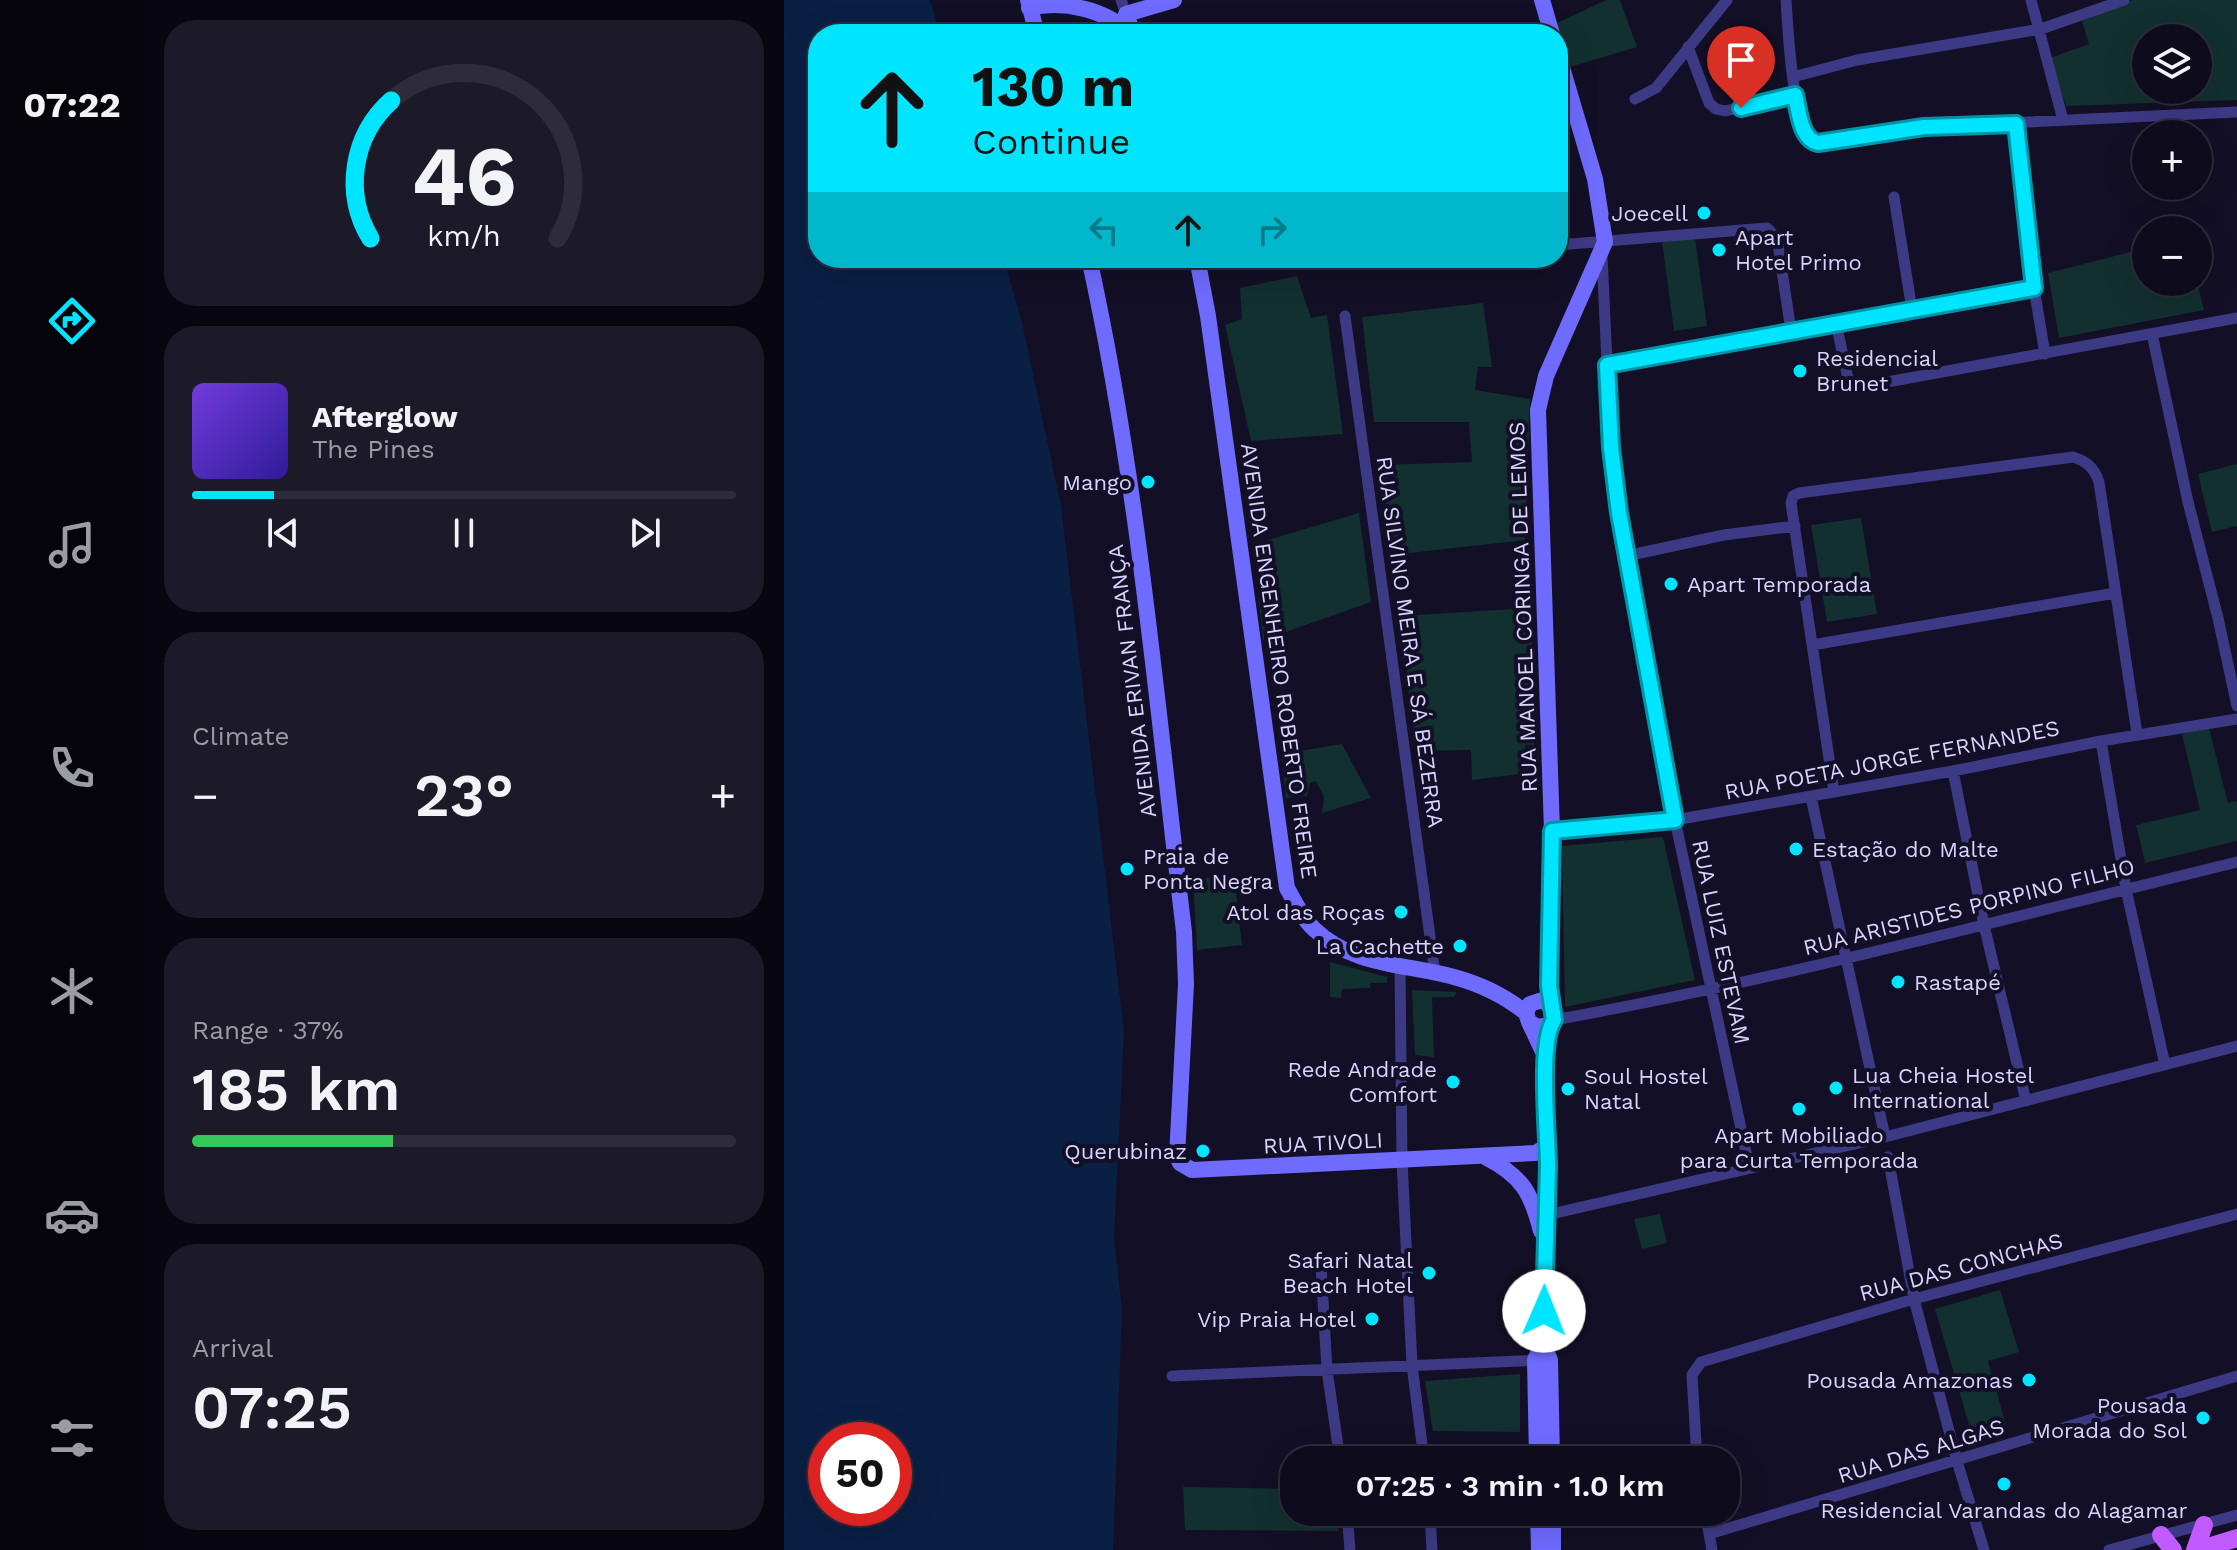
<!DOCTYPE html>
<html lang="en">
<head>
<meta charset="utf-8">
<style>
  body { margin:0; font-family:"Work Sans",sans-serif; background:#1c1929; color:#f1f3f6; height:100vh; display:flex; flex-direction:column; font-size:30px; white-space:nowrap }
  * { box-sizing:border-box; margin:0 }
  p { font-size:26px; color:#9b9ba3 }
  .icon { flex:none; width:44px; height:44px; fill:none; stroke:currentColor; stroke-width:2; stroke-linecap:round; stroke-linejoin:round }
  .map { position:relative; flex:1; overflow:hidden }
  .panel { display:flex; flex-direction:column; gap:20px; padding:20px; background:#08060f; width:640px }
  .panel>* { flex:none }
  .hud { position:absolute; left:24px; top:24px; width:760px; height:244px; border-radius:32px; box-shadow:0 8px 32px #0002,0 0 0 2px #2e2b3b; background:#00e5ff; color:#111; overflow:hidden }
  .buttons { position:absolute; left:1348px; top:24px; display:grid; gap:16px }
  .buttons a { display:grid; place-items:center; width:80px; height:80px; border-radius:50%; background:#0e0b1c; box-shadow:0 8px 32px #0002,0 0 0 2px #2e2b3b; font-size:40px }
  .speed { position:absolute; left:24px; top:1422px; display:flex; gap:16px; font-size:40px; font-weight:700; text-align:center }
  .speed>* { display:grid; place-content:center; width:104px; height:104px; border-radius:50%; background:#0e0b1c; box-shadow:0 8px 32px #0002,0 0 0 2px #2e2b3b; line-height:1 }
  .speed .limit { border:12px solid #d22; background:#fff; color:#111 }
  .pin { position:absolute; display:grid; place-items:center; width:68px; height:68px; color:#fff; margin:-82px -34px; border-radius:50% 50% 50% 0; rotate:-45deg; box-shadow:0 0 8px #0007 }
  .pin .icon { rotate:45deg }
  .me { position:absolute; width:88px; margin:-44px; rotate:1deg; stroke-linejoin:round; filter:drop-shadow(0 0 6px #0008) }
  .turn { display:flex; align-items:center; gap:28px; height:168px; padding:0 32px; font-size:36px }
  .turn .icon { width:104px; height:104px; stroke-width:2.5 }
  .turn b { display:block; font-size:56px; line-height:68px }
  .lanes { display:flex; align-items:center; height:76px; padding:0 32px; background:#0003; justify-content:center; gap:40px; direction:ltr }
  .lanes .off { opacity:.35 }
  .big { font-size:60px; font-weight:600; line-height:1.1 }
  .panel .widget { flex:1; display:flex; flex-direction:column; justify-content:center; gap:12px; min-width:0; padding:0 28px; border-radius:32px; background:#1c1929 }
  .panel .dial { align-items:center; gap:0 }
  .dial svg { height:208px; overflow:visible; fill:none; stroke:#2e2b3b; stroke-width:7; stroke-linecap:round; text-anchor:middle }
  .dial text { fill:#f1f3f6; stroke:none }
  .song { display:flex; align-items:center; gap:24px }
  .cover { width:96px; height:96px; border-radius:12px; background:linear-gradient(135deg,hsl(260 70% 55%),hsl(250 70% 35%)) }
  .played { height:8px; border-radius:4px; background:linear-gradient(90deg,#00e5ff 15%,#2e2b3b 15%) }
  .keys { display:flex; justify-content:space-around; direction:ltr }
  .heat { display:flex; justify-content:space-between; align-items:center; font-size:44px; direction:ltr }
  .charge { height:12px; border-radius:6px; background:linear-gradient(90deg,#34c759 37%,#2e2b3b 0) }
  .trip { position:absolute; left:496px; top:1446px; width:460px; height:80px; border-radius:32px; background:#0e0b1c; box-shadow:0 8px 32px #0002,0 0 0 2px #2e2b3b; font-weight:600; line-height:80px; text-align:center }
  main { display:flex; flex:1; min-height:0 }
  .dock { display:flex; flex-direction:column; width:144px; justify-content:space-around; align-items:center; background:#06040b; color:#9b9ba3 }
  .dock .icon { width:56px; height:56px }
  .dock .selected { color:#00e5ff }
  .dock b { font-size:36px; color:#f1f3f6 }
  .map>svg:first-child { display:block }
  .green { fill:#12302f; fill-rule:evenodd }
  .water { fill:#0a1f44; fill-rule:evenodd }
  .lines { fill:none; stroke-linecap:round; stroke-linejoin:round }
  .street { stroke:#3d3a85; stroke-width:11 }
  .secondary { stroke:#6f6bff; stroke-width:16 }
  .primary { stroke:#c25bff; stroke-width:18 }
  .route-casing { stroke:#0095a6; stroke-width:20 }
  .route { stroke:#00e5ff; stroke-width:14 }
  .poi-dot { fill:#00e5ff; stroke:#130f26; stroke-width:3 }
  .labels { text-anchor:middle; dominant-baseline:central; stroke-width:8; stroke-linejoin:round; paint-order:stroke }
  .poi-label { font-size:22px; fill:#d9d4ff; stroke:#130f26; text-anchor:end }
  .street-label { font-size:22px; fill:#d9d4ff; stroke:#130f26 }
</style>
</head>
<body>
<main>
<nav class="dock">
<b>07:22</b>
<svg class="icon selected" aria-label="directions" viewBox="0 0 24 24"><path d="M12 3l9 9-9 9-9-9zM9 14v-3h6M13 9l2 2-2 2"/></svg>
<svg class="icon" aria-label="music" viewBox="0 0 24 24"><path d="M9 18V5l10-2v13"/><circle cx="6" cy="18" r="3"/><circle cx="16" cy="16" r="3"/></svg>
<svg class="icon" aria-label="phone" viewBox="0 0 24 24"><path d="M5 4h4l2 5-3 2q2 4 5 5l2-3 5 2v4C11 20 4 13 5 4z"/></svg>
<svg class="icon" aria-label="climate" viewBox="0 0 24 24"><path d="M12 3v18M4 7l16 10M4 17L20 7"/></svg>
<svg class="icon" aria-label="car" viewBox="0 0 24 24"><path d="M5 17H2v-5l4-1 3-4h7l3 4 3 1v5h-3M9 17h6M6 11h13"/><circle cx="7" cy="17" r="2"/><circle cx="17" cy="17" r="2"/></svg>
<svg class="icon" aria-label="filters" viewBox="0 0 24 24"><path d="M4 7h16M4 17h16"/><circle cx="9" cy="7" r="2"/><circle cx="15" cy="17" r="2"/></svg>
</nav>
<section class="panel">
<div class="widget dial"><svg viewBox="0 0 100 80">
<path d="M14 69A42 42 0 1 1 86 69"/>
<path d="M14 69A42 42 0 0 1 22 16" stroke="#00e5ff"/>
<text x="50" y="56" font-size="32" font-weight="700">46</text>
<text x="50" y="72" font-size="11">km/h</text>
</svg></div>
<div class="widget">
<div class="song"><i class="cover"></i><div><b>Afterglow</b><p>The Pines</p></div></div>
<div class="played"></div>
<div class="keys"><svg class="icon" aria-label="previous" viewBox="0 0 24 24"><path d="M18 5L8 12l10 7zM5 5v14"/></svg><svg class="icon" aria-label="pause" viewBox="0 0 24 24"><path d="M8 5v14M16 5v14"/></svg><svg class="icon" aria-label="next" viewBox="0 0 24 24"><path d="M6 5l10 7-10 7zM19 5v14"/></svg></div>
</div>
<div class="widget"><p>Climate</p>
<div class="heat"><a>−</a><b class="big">23°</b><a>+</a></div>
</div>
<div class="widget"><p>Range · 37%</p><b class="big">185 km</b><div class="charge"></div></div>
<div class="widget"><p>Arrival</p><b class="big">07:25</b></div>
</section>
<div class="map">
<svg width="1453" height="1550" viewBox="0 0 1453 1550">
  <rect width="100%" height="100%" fill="#130f26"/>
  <path class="green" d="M822,0H836L853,47L786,67L773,23Z
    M1349,0H1453V100L1282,106L1266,58L1305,44L1297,18ZM1362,38H1414V90H1362Z
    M911,237L923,326L890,331L878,241Z
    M1362,248V282H1413L1420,310L1275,338L1264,273Z
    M513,276L527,318L543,315L559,434L467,441L441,325L458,319L456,288Z
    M699,303L708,367H694L691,390L746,399L741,540L608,555L597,465L688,462L685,422H590L578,317Z
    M1453,464V526L1428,532L1414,474Z
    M575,513L587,602L479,640L474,596L483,593L477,542Z
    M1077,518L1093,614L1043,622L1027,525Z
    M747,608L750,745H741L744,773L688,780L687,750L632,751L616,616Z
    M1425,728L1444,803L1453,801V841L1361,863L1352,825L1416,810L1398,734Z
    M558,744L587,798L538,813L540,797L532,781L526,783L523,796L502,798L497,754Z
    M879,837L911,980L781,1007L778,846Z
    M450,876L458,945L413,950L409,879Z
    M546,962L603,977V983H587L586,988L558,989L557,998L546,997Z
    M628,990L673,992L670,997H648L650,1057L631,1055Z
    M876,1214L883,1243L858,1249L850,1219Z
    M1216,1290L1235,1352L1204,1361L1222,1425L1188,1435L1151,1309Z
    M736,1374V1432L649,1431L641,1381Z
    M399,1487L510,1489V1512H549L554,1531L401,1530Z"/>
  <path class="water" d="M0,0H146L156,34H34V258H220L239,327L277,506L340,1031L330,1238L338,1310L329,1550H0ZM42,1440H110V1508H42Z"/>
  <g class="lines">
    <path class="street" d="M337,0L342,14
      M1002,0C1004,28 1008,127 1029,143L1140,127L1453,112
      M1247,0L1279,120
      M904,47L925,103L932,109L941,111L1011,95
      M1009,77L1073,60L1257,29L1340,0
      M851,99L872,88L943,0
      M1232,124L1248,276L1261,354
      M1110,197L1128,310
      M774,245L983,228L993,238L1007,331
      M818,256L827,448L842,556L891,820L965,1166
      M561,316L651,973
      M1052,323L1064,379L1069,385L1076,387L1453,318
      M1368,334L1404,502L1434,618L1453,706
      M823,365L1250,288
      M842,556L940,535L1011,526
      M1028,645L1331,593
      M1317,741L1342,889L1381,1065
      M1169,771L1200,925L1242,1101
      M1050,792L1007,503L1009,496L1015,493L1289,457C1303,461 1310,468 1315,482L1353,734
      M1027,797L1101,1137
      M768,831L891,820L1169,771L1317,741L1453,719
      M616,966L618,1161L628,1365L640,1460
      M770,1020C1000,979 1226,917 1453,862
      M1104,1157L1130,1299L1173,1461L1200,1550
      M763,1215L1101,1137L1453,1046
      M537,1266L543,1370L556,1460
      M388,1376L757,1360
      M913,1460L908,1375L917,1362L1130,1299L1453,1214
      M563,1512L566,1550
      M646,1512L648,1550
      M921,1512L928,1550
      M925,1534L1453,1376
      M1325,1550L1453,1515"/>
    <path class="secondary" d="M244,0L253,34
      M758,0L768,34
      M245,8C279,0 322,9 346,34
      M349,33L342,14L390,0
      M305,258C354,480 373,707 400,932L402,984L393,1157L396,1163L408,1170L751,1153L764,1146
      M413,258L424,316L503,888C511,902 518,918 530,929C568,966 622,964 670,977C696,984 721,996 742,1013
      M767,1006L768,831L754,410L762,376L821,242L811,179L774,54
      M745,1022L762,1058L764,1146L759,1343L766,1360L768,1460
      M762,1057L766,1025L770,1020C768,1010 767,1005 758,1000L746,1004L742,1013L745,1022L754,1027L766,1025
      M701,1157C738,1176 747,1192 757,1231
      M753,1460L751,1360L759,1343
      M754,1512L755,1550
      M769,1512V1550"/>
    <path class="primary" d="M1377,1535L1389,1550
      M1411,1550L1420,1525
      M1414,1550L1453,1538"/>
  </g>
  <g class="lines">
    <g class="route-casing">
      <path id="route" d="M760,1311C761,1263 763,1215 764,1167C764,1136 754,1041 770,1020L765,986L768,831L891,820L835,513L827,448L823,365L1250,288L1232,124L1140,127L1034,143C1016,139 1015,111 1011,95L957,108"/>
    </g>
    <use href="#route" class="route"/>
  </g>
  <g class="poi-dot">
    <circle cx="920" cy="213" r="8"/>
    <circle cx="935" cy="250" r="8"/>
    <circle cx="1016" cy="371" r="8"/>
    <circle cx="364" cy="482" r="8"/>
    <circle cx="887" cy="584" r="8"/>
    <circle cx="1012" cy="849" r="8"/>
    <circle cx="343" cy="869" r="8"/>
    <circle cx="617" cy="912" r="8"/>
    <circle cx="676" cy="946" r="8"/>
    <circle cx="1114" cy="982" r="8"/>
    <circle cx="669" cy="1082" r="8"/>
    <circle cx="1052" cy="1088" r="8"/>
    <circle cx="784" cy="1089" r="8"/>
    <circle cx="1015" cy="1109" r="8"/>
    <circle cx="419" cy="1151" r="8"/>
    <circle cx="645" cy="1273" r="8"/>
    <circle cx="588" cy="1319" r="8"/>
    <circle cx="1245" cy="1380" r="8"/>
    <circle cx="1419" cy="1418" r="8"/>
    <circle cx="1220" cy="1484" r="8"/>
  </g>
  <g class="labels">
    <g class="poi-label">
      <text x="904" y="213">Joecell</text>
      <text x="951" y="237" text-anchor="start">Apart<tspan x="951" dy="25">Hotel Primo</tspan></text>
      <text x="1032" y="358" text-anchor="start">Residencial<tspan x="1032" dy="25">Brunet</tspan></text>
      <text x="348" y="482">Mango</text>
      <text x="903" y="584" text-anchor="start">Apart Temporada</text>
      <text x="1028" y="849" text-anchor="start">Estação do Malte</text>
      <text x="359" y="856" text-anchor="start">Praia de<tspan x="359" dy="25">Ponta Negra</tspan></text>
      <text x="601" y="912">Atol das Roças</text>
      <text x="660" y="946">La Cachette</text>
      <text x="1130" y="982" text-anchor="start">Rastapé</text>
      <text x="653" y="1069">Rede Andrade<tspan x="653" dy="25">Comfort</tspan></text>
      <text x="1068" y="1075" text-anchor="start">Lua Cheia Hostel<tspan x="1068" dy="25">International</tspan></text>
      <text x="800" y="1076" text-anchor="start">Soul Hostel<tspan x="800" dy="25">Natal</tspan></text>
      <text x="1015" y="1135" text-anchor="middle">Apart Mobiliado<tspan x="1015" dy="25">para Curta Temporada</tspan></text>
      <text x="403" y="1151">Querubinaz</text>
      <text x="629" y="1260">Safari Natal<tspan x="629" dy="25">Beach Hotel</tspan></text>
      <text x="572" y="1319">Vip Praia Hotel</text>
      <text x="1229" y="1380">Pousada Amazonas</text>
      <text x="1403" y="1405">Pousada<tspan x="1403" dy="25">Morada do Sol</tspan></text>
      <text x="1220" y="1510" text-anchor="middle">Residencial Varandas do Alagamar</text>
    </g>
    <g class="street-label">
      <text transform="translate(739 607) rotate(-92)">RUA MANOEL CORINGA DE LEMOS</text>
      <text transform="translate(626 642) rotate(82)">RUA SILVINO MEIRA E SÁ BEZERRA</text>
      <text transform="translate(495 661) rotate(82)">AVENIDA ENGENHEIRO ROBERTO FREIRE</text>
      <text transform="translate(348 681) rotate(-97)">AVENIDA ERIVAN FRANÇA</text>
      <text transform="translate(1108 760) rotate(-11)">RUA POETA JORGE FERNANDES</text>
      <text transform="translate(1185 907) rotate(-14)">RUA ARISTIDES PORPINO FILHO</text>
      <text transform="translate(937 942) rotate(78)">RUA LUIZ ESTEVAM</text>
      <text transform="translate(539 1143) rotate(-3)">RUA TIVOLI</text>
      <text transform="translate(1177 1267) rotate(-15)">RUA DAS CONCHAS</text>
      <text transform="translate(1137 1451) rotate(-17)">RUA DAS ALGAS</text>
    </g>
  </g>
</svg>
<div class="buttons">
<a><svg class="icon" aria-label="layers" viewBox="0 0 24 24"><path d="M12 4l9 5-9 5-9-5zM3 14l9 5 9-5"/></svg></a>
<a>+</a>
<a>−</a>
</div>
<div class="speed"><div class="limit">50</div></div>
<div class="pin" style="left:957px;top:108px;background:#d93025"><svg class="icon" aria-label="arrive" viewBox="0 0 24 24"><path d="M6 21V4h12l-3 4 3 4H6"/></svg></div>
<svg class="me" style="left:760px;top:1311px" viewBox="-20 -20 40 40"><circle r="19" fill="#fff"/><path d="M0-13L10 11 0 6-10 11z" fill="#00e5ff"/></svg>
<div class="trip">07:25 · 3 min · 1.0 km</div>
<div class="hud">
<div class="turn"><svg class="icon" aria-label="ahead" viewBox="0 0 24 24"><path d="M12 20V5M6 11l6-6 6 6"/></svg><div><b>130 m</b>Continue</div></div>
<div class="lanes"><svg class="icon off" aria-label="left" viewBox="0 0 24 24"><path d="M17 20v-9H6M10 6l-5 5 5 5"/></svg><svg class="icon" aria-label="ahead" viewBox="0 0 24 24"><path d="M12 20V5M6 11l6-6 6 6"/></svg><svg class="icon off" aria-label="right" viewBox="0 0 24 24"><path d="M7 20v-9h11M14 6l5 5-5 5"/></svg></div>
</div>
</div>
</main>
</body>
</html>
